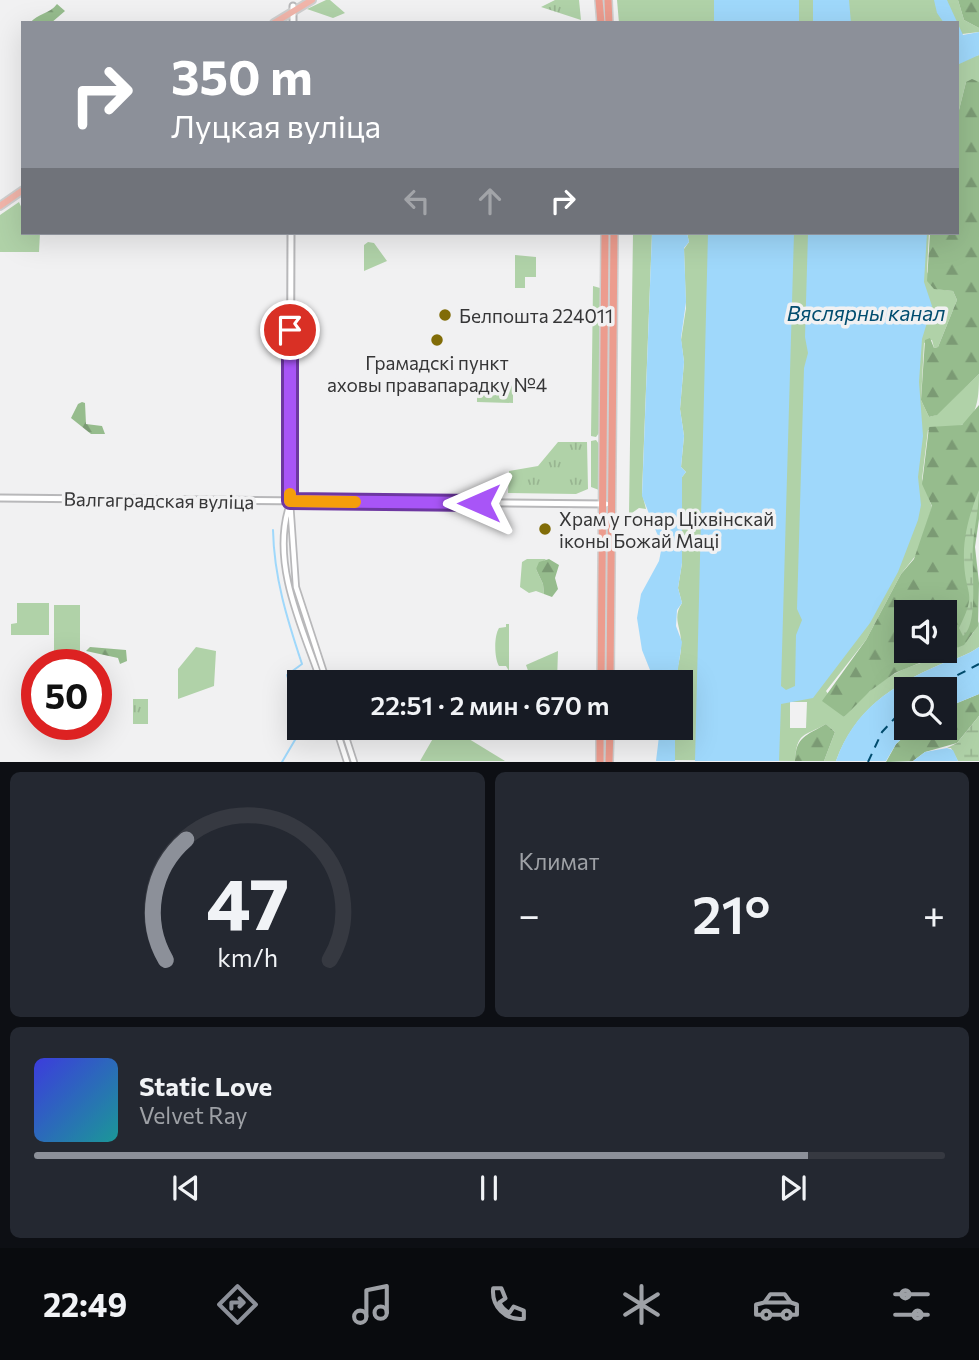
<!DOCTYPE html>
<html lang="ru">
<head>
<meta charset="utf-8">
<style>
  body { margin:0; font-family:Commissioner,sans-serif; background:#242831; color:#f1f3f6; height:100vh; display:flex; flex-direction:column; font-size:26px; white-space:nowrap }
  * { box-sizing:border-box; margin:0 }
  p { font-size:23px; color:#9ea1a6 }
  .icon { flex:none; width:38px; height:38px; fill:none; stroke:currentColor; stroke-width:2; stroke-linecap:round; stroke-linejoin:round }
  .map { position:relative; height:762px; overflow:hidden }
  .side { display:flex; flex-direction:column; gap:10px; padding:10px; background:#0d0f14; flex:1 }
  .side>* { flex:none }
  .top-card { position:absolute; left:21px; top:21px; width:938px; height:214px; border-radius:0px; box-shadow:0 7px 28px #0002; background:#8c9099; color:#fff; overflow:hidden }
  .controls { position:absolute; left:894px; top:600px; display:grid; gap:14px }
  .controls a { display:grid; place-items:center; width:63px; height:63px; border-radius:0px; background:#171b24; box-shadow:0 7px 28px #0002; font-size:35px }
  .speed { position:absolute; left:21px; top:649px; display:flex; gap:14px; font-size:35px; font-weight:700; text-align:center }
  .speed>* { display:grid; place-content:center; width:91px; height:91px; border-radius:50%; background:#171b24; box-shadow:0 7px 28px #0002; line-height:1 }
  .speed .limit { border:10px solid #d22; background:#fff; color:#111 }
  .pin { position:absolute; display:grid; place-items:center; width:60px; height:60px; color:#fff; margin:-30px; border:4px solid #fff; border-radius:50%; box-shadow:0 2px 7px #0007 }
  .me { position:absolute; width:77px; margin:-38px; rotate:270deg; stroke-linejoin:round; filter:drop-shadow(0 0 5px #0008) }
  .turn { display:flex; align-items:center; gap:24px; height:147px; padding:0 35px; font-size:32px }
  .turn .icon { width:91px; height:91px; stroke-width:2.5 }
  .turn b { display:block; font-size:49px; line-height:60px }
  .lanes { display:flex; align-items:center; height:66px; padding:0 35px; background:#0003; justify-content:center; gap:35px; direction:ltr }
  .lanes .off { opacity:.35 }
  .big { font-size:52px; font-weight:600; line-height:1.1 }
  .side .tile { flex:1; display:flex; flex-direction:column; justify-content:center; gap:10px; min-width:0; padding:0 24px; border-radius:10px; background:#242831 }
  .side .dial { align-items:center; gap:0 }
  .dial svg { height:182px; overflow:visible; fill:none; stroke:#363941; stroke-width:7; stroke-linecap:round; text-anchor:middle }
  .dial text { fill:#f1f3f6; stroke:none }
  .song { display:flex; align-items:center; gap:21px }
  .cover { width:84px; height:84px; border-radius:10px; background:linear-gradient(135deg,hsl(240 70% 55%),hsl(180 70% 35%)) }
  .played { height:7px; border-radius:4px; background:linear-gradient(90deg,#8c9099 85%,#363941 85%) }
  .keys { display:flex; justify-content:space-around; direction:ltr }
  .heat { display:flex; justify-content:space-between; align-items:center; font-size:38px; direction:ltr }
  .side .tiles { flex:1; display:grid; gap:10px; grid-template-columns:1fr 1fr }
  .tile:last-child { grid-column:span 2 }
  .trip { position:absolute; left:287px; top:670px; width:406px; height:70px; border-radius:0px; background:#171b24; box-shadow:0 7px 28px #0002; font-weight:600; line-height:70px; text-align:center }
  .tabs { display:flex; height:112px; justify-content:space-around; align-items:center; background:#090b0e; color:#9ea1a6 }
  .tabs .icon { width:49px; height:49px }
  .tabs .on { color:#8c9099 }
  .tabs b { font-size:32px; color:#f1f3f6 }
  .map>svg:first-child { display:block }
  .green { fill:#b0d2a8; fill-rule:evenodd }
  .forest { fill:url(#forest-firs); fill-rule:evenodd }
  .wetland { fill:url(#wetland-marsh) }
  .park { fill:url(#park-tufts) }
  .water { fill:#9fd8fb }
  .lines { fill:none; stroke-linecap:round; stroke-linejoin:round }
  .stream { stroke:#9fd8fb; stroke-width:2 }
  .ferry { stroke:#024d6f; stroke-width:2; stroke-dasharray:9 7; stroke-linecap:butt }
  .tertiary-casing { stroke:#b8b8ba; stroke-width:8 }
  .secondary-casing { stroke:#b8b8ba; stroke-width:9 }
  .primary-casing { stroke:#cfcfcf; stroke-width:10 }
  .trunk-casing { stroke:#cfcfcf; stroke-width:10 }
  .tertiary { stroke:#fff; stroke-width:4.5 }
  .secondary { stroke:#fff; stroke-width:5 }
  .primary { stroke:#f1b5aa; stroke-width:6 }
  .trunk { stroke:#ec9c8e; stroke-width:7 }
  .route-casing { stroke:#6d37a1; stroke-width:18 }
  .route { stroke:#a855f7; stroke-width:12 }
  .slow { stroke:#f59e0b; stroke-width:12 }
  .poi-dot { fill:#816c07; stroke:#f1f1f2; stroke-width:2.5 }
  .labels { text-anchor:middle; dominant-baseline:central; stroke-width:7; stroke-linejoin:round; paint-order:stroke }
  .poi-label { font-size:19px; fill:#363637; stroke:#f1f1f2; text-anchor:start }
  .street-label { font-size:19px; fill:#363637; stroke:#f1f1f2 }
  .water-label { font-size:21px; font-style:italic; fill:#024d6f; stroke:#f1f1f2 }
</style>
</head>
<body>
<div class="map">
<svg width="979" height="762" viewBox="0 0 979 762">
  <defs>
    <pattern id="forest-firs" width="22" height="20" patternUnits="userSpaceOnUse" patternTransform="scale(1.75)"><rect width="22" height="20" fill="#96bc8d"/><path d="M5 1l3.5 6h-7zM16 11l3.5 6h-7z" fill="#7b9a74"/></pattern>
    <pattern id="wetland-marsh" width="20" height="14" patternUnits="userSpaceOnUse" patternTransform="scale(1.75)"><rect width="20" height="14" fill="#b0d2a8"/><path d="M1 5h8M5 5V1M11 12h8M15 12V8" fill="none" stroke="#98b591"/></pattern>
    <pattern id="park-tufts" width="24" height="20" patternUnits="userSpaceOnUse" patternTransform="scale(1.75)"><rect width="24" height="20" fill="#b0d2a8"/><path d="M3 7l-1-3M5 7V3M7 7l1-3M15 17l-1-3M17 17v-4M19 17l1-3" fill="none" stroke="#98b591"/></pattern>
  </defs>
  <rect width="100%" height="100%" fill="#f1f1f2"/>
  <path class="green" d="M326,0H330L345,13L333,18L307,9Z
    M617,0H958L964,20L979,28V32L962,34L971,57L979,55V82H966L957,118V23H619Z
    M19,202L23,211V233H40L39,252H0V215Z
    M633,233H652L642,493L646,509L639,508L629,515Z
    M687,233H929L927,272L937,289L953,291L957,300L938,347L934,348L932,340L924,343L921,400L929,417L936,415L979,374C979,393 979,422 956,427C947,429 938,428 928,430L922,479L932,507L917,554L901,574L866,640L826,691L844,717C858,700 875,685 894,674C923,658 967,657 979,621V647C967,656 953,659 939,665C891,686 855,710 836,761H824L835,732L826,724C803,737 797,732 795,761L674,760L675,728H681V682H676C676,669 682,655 681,642C681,627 672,618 682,603L678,588L682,563V477L686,472L681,467L684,436L680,409L684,362L681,340L686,308L684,249L689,242ZM790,702H807L806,728H790Z
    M368,242L374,243L387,261L364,271V245Z
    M515,255L536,257V277H525V288H515Z
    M593,286L600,288L599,433L596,437L591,436Z
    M477,381L513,382V403L477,402Z
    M596,440L599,444V490L591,487V441Z
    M527,559H546L536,569L543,584L544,594L536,591L529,593L520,587L522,562Z
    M17,603H49V635H11V624L17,623Z
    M54,605H80V665H54Z
    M506,624H509V671L506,666H499C494,657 494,636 499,628L506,627Z
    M196,647L216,651L214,686L178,699V669Z
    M439,728H451L505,761H420Z"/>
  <path class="forest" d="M958,0H979V28L964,20Z
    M57,4L65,11L51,23H30C38,13 50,14 57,4Z
    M972,79L979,82V374L937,415L929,417L921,400L925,340L930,338L934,348L938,347L957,300L953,291L934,289L927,281L930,233H957V118L966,82Z
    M82,402L85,403L86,424L102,426L105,434H91L71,418L78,404Z
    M979,405V519L975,547L979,583L978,626L964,645L895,673L870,691L844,717L822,701L866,640L901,574L914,559L932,506L922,484L929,427L962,425ZM906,612H945V651H906Z
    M549,559L559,565L555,578L558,589L552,597L544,594L543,584L536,569L539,562Z
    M90,647L126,650L127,661L120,664L118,658L86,651Z
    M979,694V716L957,743L925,752L913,761L886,762L896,744L913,728H945V708Z
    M826,724L835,732L824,761H795C796,736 806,736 826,724Z"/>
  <path class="wetland" d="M979,490C979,509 974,527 973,546C971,569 979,624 963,636L959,628C978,590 965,597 964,560C963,536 970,512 979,490Z
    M979,716V761H958L951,748H947L957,743Z"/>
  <path class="park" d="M555,0H579L581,20L541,7Z
    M558,442H587L588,489L576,494L508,493L509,471L538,466Z
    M558,651L557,681L532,682L526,665Z
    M133,699H148V724H133Z"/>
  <path class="water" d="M714,0H799V23H714Z
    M813,0H849L851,23H813Z
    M934,0H947L963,35L979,32V55L957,65V23H944L937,13Z
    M652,233H687L689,242L684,248L686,302L681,338L684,362L680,409L684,436L681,467L686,472L682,477V563L678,588L682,603L677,610L676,626L682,642L676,682H661L650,670L642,650L637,618L641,594L659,561L662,546L642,496Z
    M708,233H794L781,686L786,690L795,686L796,635L802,620L797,609L804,368L808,353L805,337L808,233H927L924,282L932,306L922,339L919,382L923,436L918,477L921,505L918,520L898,572L870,623L813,698L781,704L779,761H695Z
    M979,647V694L945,708V690H906V728H913L896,744L886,761H836C854,710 891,686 939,665C953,659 967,656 979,647Z
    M660,728H675V761H656Z
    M947,748L953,750L958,761H913L925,752Z"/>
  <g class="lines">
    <path class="stream" d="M273,530C274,577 287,619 302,664L287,675L299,714
      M282,762L302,728"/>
    <path class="ferry" d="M929,690L979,664
      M868,762L882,732L906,706"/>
    <g class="tertiary-casing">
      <path id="tertiary" d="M290,501L296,587L327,682
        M288,510C272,567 303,629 321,682
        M336,728L347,762
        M343,728L354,762"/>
    </g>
    <g class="secondary-casing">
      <path id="secondary" d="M293,6V23
        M0,498L606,504
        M290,501L291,233"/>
    </g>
    <g class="primary-casing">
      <path id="primary" d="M274,23L312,0
        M0,206L23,190"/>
    </g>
    <g class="trunk-casing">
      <path id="trunk" d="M599,0L601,23
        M608,0L609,23
        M601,682L605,233
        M610,682L614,233
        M600,762V728
        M609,762L610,728"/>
    </g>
    <use href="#tertiary" class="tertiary"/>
    <use href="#secondary" class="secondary"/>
    <use href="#primary" class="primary"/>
    <use href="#trunk" class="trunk"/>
  </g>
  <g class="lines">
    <g class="route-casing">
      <path id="route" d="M290,330V501L479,503"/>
    </g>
    <use href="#route" class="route"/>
    <path class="slow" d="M290,494V501L355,502"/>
  </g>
  <g class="poi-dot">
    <circle cx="445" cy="315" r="7"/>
    <circle cx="437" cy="340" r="7"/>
    <circle cx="545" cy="529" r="7"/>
  </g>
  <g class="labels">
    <g class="poi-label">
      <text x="459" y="315">Белпошта 224011</text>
      <text x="437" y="362" text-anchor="middle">Грамадскі пункт<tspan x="437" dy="22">аховы правапарадку №4</tspan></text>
      <text x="559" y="518">Храм у гонар Ціхвінскай<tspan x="559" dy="22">іконы Божай Маці</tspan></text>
    </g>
    <g class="street-label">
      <text transform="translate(159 500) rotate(1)">Валгаградская вуліца</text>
    </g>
    <g class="water-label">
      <text x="866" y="312">Вяслярны канал</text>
    </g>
  </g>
</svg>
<div class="controls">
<a><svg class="icon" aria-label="sound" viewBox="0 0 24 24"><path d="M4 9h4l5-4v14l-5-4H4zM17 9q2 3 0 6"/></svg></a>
<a><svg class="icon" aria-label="search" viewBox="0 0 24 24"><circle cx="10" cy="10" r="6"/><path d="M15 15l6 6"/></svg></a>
</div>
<div class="speed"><div class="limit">50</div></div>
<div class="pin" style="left:290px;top:330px;background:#d93025"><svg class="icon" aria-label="arrive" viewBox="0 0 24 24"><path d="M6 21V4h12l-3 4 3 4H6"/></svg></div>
<svg class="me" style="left:479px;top:503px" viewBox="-20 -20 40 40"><path d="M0-17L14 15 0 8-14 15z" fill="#a855f7" stroke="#fff" stroke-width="4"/></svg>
<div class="trip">22:51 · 2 мин · 670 m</div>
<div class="top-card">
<div class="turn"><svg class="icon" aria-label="right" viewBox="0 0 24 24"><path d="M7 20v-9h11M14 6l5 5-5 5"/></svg><div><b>350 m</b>Луцкая вуліца</div></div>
<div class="lanes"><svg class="icon off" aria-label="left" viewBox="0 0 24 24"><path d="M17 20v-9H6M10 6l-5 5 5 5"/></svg><svg class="icon off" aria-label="ahead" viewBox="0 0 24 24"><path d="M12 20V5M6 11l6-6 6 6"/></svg><svg class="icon" aria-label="right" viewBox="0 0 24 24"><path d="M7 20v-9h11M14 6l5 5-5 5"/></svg></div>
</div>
</div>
<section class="side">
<div class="tiles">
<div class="tile dial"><svg viewBox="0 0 100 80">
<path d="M14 69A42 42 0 1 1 86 69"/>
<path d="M14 69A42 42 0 0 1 23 16" stroke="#8c9099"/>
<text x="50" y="56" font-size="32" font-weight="700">47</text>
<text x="50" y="72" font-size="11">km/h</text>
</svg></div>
<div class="tile"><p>Климат</p>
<div class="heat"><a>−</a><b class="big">21°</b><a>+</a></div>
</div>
<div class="tile">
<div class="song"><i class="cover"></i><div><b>Static Love</b><p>Velvet Ray</p></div></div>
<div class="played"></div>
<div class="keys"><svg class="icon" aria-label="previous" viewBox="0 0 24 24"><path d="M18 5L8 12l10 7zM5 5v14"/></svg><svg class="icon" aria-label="pause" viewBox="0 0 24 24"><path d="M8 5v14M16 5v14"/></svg><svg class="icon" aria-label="next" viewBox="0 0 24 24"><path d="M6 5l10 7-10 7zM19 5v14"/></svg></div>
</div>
</div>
</section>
<nav class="tabs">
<b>22:49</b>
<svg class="icon on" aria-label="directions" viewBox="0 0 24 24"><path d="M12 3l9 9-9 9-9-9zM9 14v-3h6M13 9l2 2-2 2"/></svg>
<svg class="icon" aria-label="music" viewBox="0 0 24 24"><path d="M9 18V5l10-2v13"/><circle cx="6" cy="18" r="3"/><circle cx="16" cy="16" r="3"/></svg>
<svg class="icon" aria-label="phone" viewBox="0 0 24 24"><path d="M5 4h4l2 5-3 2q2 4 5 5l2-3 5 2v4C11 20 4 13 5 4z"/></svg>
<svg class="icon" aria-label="climate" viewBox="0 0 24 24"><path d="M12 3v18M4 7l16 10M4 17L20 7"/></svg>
<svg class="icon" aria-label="car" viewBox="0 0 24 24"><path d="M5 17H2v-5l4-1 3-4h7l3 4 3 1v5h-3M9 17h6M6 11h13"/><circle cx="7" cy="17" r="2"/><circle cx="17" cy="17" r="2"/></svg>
<svg class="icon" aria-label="filters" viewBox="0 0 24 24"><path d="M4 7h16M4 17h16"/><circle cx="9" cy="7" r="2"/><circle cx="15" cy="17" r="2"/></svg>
</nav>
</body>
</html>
